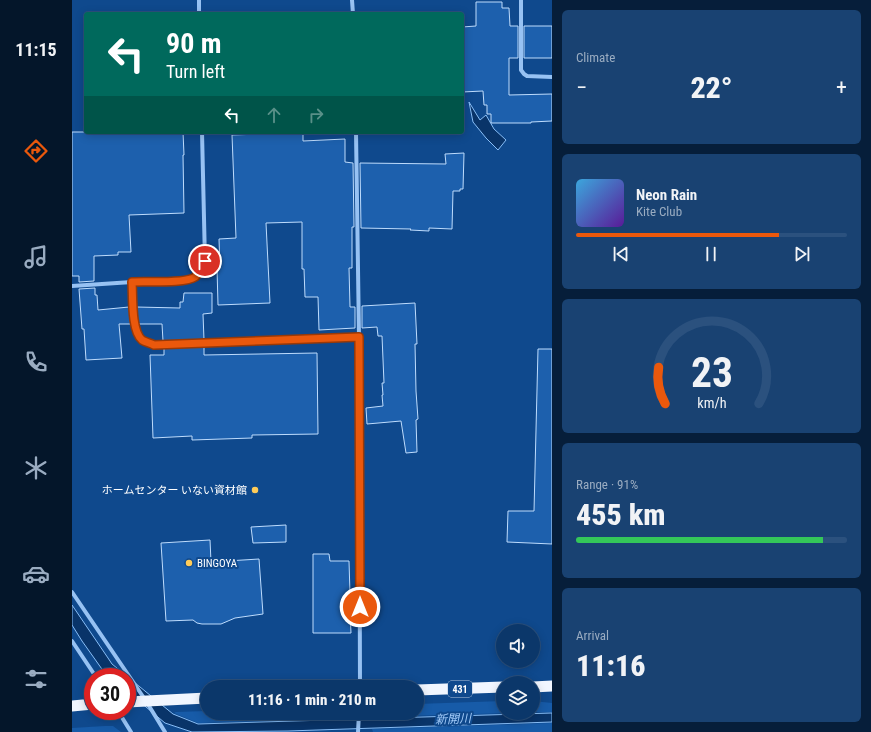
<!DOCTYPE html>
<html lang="en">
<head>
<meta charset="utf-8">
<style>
  body { margin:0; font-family:"Roboto Condensed","Noto Sans JP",sans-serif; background:#194272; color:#f1f3f6; height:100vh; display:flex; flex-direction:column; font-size:15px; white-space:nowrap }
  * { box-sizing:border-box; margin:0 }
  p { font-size:13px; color:#9aacc1 }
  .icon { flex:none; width:22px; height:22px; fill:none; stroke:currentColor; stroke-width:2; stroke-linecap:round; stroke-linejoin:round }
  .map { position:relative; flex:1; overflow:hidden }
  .side { display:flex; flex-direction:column; gap:10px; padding:10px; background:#061e3a; width:319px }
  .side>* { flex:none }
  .guide { position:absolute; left:12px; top:12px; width:380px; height:122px; border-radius:4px; box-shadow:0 2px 10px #0003,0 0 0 1px #2b517e; background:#00695c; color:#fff; overflow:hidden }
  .fabs { position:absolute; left:424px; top:624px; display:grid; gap:8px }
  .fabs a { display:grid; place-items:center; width:44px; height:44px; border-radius:50%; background:#0b376a; box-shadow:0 2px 10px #0003,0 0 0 1px #2b517e; font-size:20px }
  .speed { position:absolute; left:12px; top:668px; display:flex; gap:8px; font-size:20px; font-weight:700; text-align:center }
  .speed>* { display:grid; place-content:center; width:52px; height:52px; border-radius:50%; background:#0b376a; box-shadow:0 2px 10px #0003,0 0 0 1px #2b517e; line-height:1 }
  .speed .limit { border:6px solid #d22; background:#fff; color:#111 }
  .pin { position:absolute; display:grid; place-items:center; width:34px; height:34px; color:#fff; margin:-17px; border:2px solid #fff; border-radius:50%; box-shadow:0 1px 4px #0007 }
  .me { position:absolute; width:44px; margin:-22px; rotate:0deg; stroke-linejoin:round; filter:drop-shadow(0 0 3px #0008) }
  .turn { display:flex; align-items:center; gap:14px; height:84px; padding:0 16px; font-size:18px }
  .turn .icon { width:52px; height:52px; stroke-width:2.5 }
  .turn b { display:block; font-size:28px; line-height:34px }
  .lanes { display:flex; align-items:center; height:38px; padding:0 16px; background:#0003; justify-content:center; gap:20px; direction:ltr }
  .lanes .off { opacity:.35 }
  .big { font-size:30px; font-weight:800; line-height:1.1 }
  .side .card { flex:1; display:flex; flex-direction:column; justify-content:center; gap:6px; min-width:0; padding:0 14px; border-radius:6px; background:#194272 }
  .side .dial { align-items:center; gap:0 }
  .dial svg { height:104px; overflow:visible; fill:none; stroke:#2b517e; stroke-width:7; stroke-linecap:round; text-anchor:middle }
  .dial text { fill:#f1f3f6; stroke:none }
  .song { display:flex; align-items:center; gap:12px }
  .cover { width:48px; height:48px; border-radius:6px; background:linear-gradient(135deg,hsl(200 70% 55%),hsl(270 70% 35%)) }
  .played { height:4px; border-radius:2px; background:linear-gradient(90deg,#ea580c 75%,#2b517e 75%) }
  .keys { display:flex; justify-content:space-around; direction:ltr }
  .heat { display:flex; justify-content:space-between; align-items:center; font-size:22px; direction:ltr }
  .charge { height:6px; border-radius:3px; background:linear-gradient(90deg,#34c759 91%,#2b517e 0) }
  .trip { position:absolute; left:128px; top:680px; width:224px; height:40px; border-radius:20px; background:#0b376a; box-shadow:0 2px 10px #0003,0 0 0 1px #2b517e; font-weight:800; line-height:40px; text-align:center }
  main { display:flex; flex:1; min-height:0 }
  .dock { display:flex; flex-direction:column; width:72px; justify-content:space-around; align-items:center; background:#04162a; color:#9aacc1 }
  .dock .icon { width:28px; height:28px }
  .dock .current { color:#ea580c }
  .dock b { font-size:18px; color:#f1f3f6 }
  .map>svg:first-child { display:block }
  .green { fill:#175ba8 }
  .water { fill:#093469; stroke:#88bef7 }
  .building { fill:#1d60ad; stroke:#bedcfd }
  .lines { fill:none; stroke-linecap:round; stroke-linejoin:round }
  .minor { stroke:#97c2f3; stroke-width:4 }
  .trunk { stroke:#f1f6ff; stroke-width:11 }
  .route-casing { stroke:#983908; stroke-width:10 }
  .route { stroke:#ea580c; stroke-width:7 }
  .poi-dot { fill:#ffcc59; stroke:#0f498d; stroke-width:1.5 }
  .labels { text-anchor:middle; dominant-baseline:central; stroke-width:4; stroke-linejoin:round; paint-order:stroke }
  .shield { fill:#0f498d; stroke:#b7c8dd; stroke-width:1 }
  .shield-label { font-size:10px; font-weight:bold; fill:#fff }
  .poi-label { font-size:11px; fill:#fff; stroke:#0f498d; text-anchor:end }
  .water-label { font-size:12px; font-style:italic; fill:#a3ccfa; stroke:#0f498d }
</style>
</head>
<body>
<main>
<nav class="dock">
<b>11:15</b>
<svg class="icon current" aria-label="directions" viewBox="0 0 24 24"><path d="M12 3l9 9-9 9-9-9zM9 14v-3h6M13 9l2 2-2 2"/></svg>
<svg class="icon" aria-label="music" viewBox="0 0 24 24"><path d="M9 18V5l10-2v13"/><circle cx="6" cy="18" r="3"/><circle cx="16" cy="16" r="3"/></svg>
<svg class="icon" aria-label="phone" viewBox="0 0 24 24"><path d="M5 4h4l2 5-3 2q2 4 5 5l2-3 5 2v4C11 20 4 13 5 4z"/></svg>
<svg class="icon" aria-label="climate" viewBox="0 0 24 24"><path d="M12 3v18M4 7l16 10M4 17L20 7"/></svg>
<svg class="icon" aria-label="car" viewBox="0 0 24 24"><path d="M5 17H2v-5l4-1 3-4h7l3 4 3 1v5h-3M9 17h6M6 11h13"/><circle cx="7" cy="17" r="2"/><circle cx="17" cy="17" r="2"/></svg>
<svg class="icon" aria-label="filters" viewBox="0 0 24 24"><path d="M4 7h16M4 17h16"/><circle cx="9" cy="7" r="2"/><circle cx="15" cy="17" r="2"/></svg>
</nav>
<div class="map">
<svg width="480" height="732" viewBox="0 0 480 732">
  <rect width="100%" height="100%" fill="#0f498d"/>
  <path class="green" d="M431,701V713H438L299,717L300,713H345V704Z
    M461,701L480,703V712H461Z
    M135,711V713H272L275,719L126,723L102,713L104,712Z
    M480,723V732H301L300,729Z
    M33,726H41L49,732H0V728Z"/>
  <path class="water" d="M397,102L408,120L414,115L422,129L434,140L426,150L414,138L401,122Z
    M0,605L36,658L40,664L101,714L126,724L480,713V722L216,731L120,732L93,723L55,691V677H38L32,672L10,641L0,625Z"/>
  <path class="building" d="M404,2H430V8H437L438,26H446V58H437V95L480,94V121L459,122V123H419V114H415V105H412L411,91L390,92V27L404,26Z
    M452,26H480V58H452Z
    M0,132H111L112,155H111L112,213L57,215L59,252H46V255L22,256V281L7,282V276H0Z
    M189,132H231V141L273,139V162L281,163L282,227H280V268H277L278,307H283V328L247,330L246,297H233L232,269H230V222L194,223L198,303L146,305L145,268H148L147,239L164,238L160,135L189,134Z
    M392,153L391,189H388V191H381L380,229L357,228V231L338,230L339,229L289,228L288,163L374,164L373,154Z
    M23,288V295H25L26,310L57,307L59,324H47L50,358L14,360L12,329H10L7,289Z
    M112,293H140V313L131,314L132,340L91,341L90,324H66L64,307L108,308V302H111Z
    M343,303L345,344H343L344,391L346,419L344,420L345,452L334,453L329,421L295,424L294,408L311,406L310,395H311L310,383H312L310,336H306L305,327L290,328V306Z
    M132,347V355L245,353L246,434L180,435V438L120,440V436L81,438L78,355H92V348Z
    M466,349H480V544L435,542L436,511H462Z
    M214,525V542L181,543L179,527Z
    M138,540L139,562L187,559L191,614L163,618L149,624H130L125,623L121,620L94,621L89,543Z
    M241,554H257L258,561H277L278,594L281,610L278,611L279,633H241Z"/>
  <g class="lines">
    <path class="minor" d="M127,0V14
      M280,0L281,14
      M449,0V70L452,74L455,76L480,77
      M284,132L287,337L288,687
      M60,282C61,296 59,331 70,340C73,342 78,343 82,345L287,337
      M0,286L60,282L113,281L123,277L129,270L133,261L130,132
      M0,592L74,701L93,732
      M0,641L24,677
      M46,711L59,732
      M286,732L287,713"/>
    <path class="trunk" d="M461,687L480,686
      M345,690L431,687
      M55,702L135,698
      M0,706L21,704"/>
  </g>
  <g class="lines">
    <g class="route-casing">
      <path id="route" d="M133,261C131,266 128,273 123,277C113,284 74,281 60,282C61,296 59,331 70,340C73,342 78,343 82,345L287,337L288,607"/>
    </g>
    <use href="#route" class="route"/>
  </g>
  <g class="poi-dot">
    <circle cx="183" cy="490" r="4"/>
    <circle cx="117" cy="563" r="4"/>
  </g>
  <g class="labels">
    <rect class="shield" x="376" y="681" width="24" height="16" rx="3"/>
    <g class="shield-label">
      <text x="388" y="689">431</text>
    </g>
    <g class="poi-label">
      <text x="175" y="490">ホームセンター いない資材館</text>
      <text x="125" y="563" text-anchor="start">BINGOYA</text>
    </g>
    <g class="water-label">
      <text transform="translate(381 719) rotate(-2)">新開川</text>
    </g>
  </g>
</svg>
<div class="fabs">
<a><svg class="icon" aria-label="sound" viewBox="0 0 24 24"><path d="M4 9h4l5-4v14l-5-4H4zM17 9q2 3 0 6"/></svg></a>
<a><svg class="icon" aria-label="layers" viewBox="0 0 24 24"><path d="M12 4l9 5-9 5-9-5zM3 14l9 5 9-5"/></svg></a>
</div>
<div class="speed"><div class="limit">30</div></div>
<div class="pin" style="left:133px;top:261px;background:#d93025"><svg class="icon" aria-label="arrive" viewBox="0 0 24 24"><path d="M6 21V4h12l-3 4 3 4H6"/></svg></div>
<svg class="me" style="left:288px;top:607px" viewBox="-20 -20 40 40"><circle r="17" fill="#ea580c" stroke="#fff" stroke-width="3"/><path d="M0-11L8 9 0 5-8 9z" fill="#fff"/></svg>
<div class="trip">11:16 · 1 min · 210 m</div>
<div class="guide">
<div class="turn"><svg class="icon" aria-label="left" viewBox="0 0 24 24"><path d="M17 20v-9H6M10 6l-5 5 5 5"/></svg><div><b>90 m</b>Turn left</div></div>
<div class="lanes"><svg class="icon" aria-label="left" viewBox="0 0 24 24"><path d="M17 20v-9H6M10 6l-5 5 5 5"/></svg><svg class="icon off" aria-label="ahead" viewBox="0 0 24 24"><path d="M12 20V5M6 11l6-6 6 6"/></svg><svg class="icon off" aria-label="right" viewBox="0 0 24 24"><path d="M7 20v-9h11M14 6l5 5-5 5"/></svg></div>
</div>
</div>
<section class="side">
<div class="card"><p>Climate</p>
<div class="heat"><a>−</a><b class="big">22°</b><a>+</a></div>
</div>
<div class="card">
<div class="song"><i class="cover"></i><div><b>Neon Rain</b><p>Kite Club</p></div></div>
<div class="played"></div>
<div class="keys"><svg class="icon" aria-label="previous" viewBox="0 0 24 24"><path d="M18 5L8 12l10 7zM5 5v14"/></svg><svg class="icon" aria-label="pause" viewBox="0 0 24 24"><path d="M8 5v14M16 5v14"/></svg><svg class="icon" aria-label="next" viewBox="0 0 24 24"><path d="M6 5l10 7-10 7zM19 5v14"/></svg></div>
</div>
<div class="card dial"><svg viewBox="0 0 100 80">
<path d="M14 69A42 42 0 1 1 86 69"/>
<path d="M14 69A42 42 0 0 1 9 41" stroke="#ea580c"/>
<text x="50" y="56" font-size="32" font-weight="700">23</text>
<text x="50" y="72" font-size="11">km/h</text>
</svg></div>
<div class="card"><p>Range · 91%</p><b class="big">455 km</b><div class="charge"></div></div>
<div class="card"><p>Arrival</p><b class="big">11:16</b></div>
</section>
</main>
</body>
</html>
